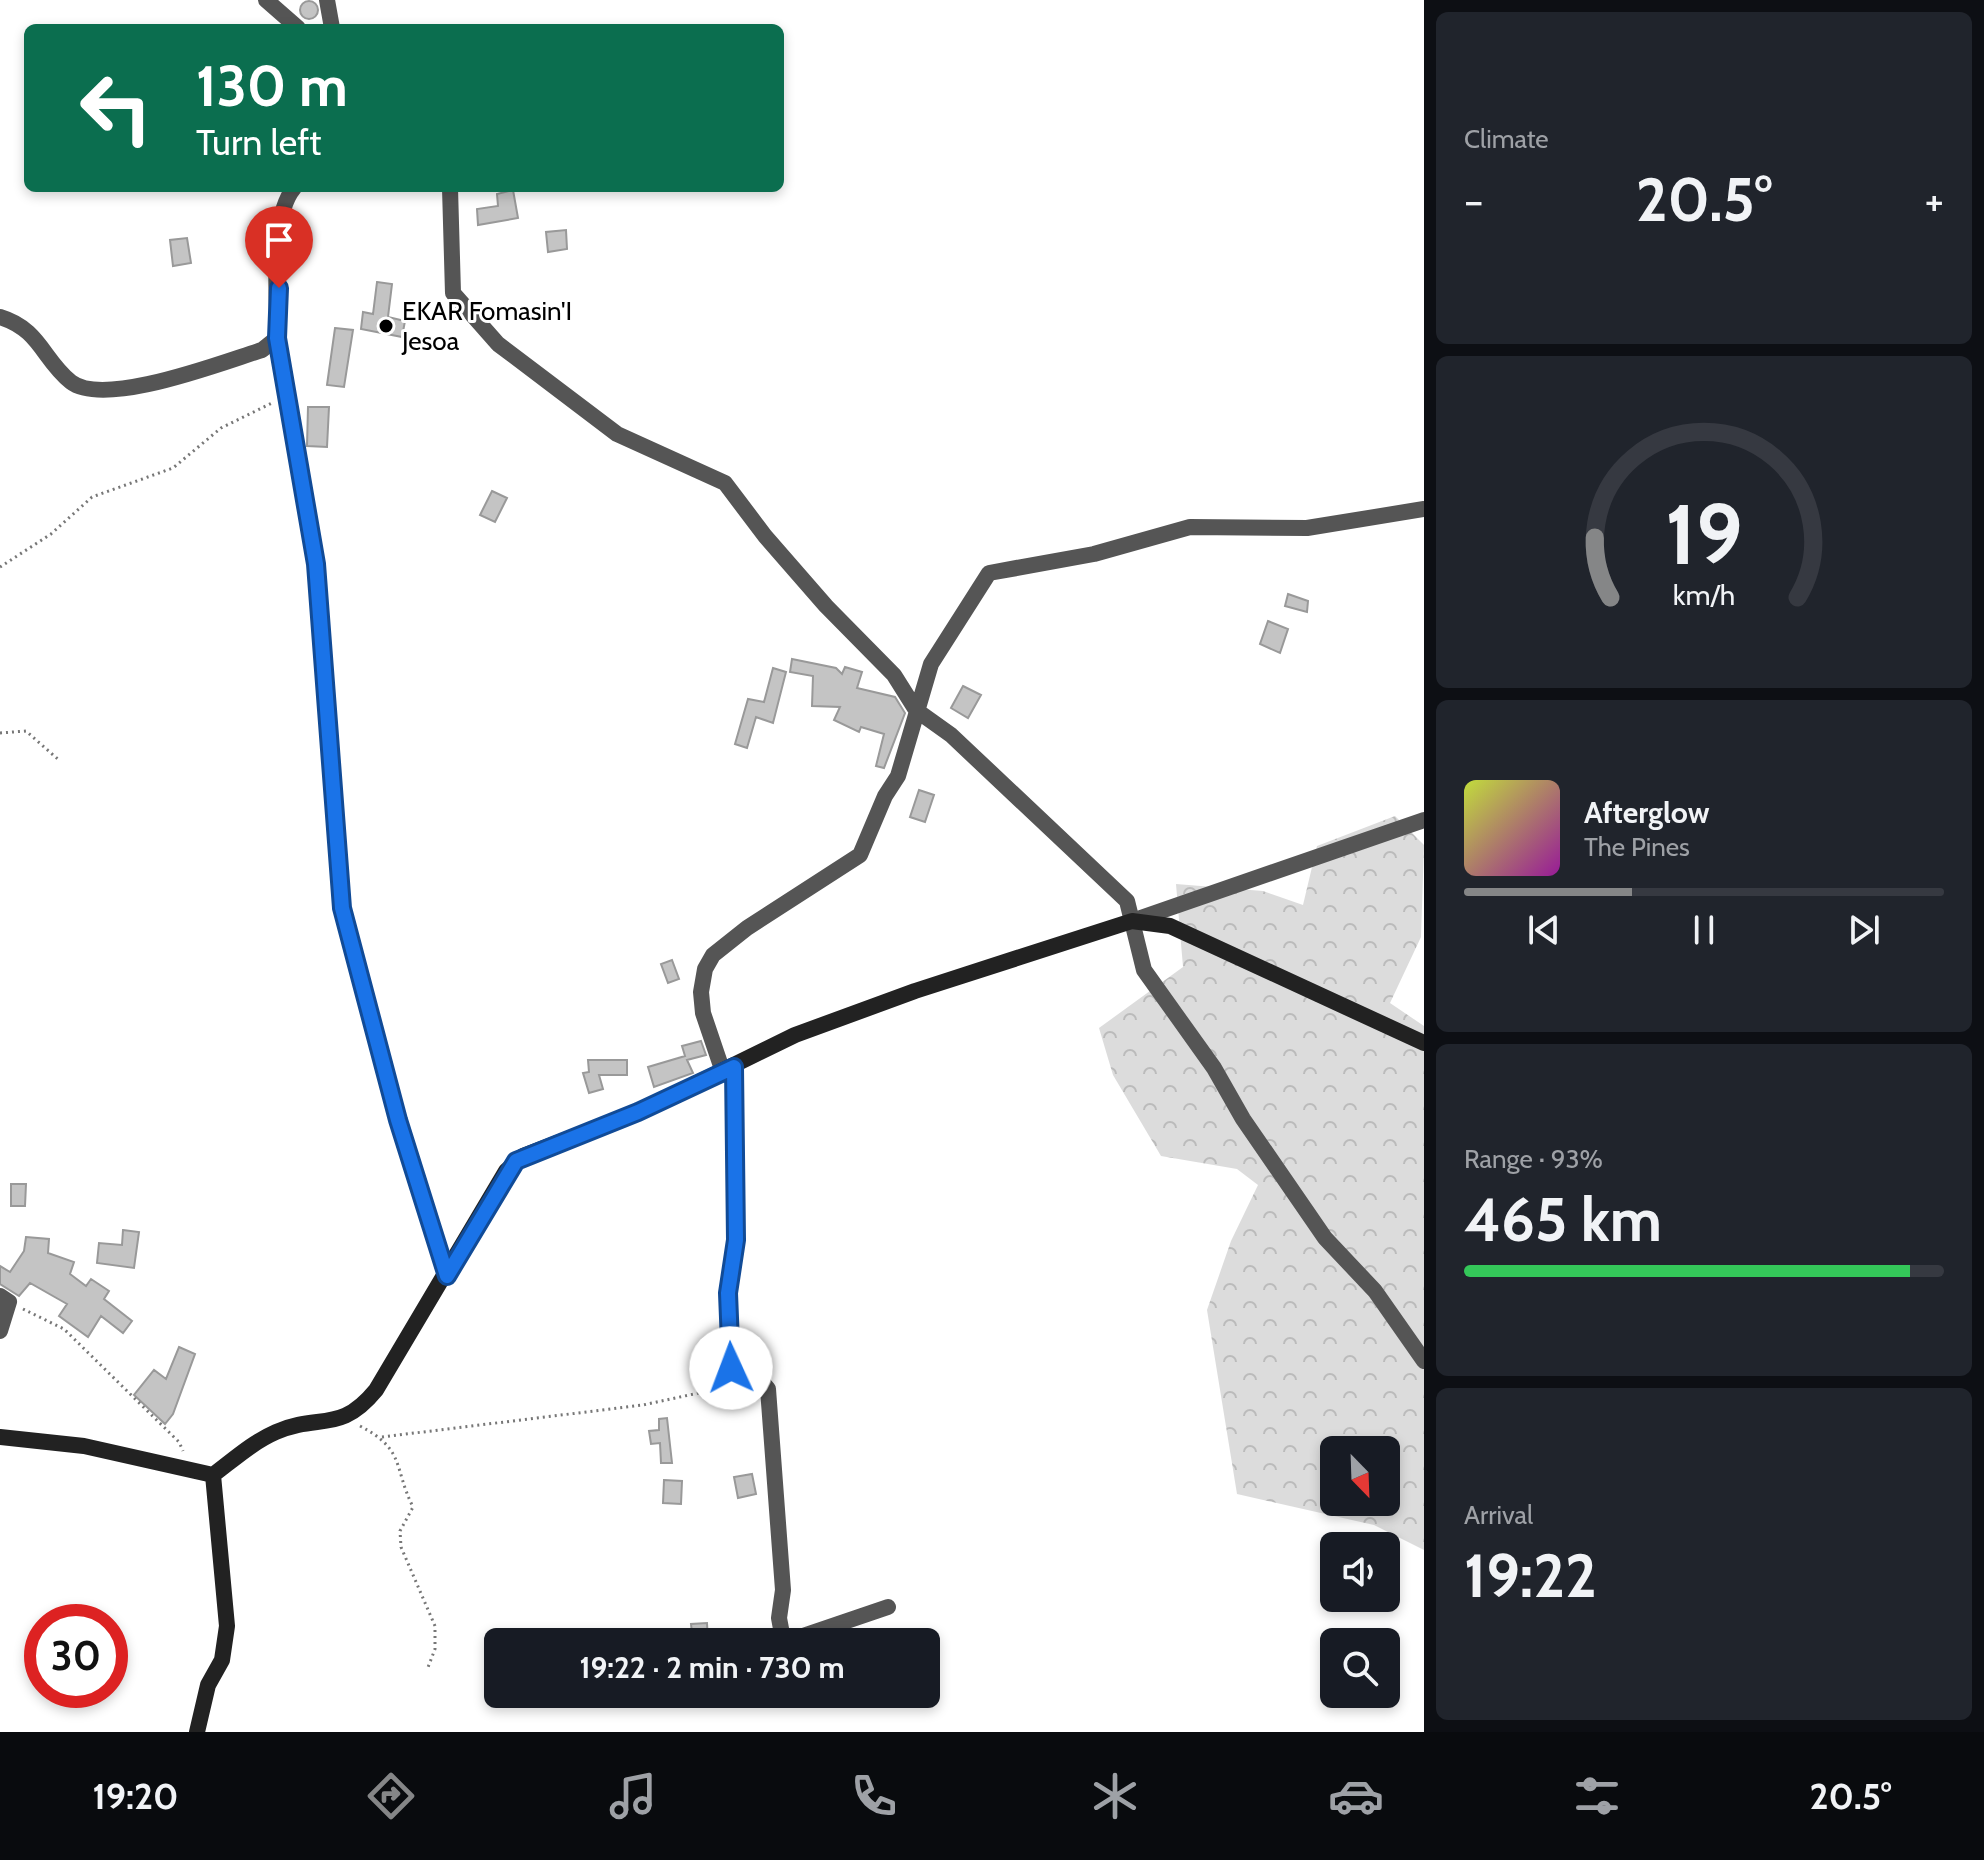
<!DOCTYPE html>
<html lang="en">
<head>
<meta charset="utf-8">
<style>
  body { margin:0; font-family:Cabin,sans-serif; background:#20242c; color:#f1f3f6; height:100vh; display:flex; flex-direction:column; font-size:30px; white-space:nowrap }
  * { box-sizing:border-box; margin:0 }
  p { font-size:26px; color:#9ea1a6 }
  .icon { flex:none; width:44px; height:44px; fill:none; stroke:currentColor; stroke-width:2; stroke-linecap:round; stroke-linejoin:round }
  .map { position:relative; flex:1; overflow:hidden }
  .side { display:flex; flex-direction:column; gap:12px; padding:12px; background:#0d0f14; width:560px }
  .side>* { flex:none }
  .banner { position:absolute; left:24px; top:24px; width:760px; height:168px; border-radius:12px; box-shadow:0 4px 12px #0003; background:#0b6e4f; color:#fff; overflow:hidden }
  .needle { width:52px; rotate:157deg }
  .controls { position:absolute; left:1320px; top:1436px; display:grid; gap:16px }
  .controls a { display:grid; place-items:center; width:80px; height:80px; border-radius:12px; background:#171b24; box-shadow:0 4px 12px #0003; font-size:40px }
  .speed { position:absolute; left:24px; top:1604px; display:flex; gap:16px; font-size:40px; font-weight:700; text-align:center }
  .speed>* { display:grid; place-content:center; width:104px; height:104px; border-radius:50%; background:#171b24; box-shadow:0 4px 12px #0003; line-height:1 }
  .speed .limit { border:12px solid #d22; background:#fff; color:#111 }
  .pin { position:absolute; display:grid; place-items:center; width:68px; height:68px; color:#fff; margin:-82px -34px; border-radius:50% 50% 50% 0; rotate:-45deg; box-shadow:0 0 8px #0007 }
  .pin .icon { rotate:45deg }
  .me { position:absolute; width:88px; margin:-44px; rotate:358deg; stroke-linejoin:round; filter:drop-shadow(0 0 6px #0008) }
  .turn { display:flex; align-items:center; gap:28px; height:168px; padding:0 40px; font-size:36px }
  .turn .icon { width:104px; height:104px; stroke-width:2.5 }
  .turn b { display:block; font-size:56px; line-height:68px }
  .big { font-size:60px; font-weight:700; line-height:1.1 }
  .side .card { flex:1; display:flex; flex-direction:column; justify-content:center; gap:12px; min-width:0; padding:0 28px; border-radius:12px; background:#20242c }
  .side .dial { align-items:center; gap:0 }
  .dial svg { height:208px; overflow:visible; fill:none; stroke:#363941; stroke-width:7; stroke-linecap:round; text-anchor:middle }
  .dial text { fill:#f1f3f6; stroke:none }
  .song { display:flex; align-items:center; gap:24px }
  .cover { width:96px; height:96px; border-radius:12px; background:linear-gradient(135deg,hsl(70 70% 55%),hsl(300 70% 35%)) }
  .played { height:8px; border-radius:4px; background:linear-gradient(90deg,#858687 35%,#363941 35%) }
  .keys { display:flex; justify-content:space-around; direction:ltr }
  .heat { display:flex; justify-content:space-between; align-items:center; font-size:44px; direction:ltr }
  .charge { height:12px; border-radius:6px; background:linear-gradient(90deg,#34c759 93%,#363941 0) }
  .trip { position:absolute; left:484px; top:1628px; width:456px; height:80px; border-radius:12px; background:#171b24; box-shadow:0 4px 12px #0003; font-weight:700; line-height:80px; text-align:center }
  .dock { display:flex; height:128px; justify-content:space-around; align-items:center; background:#090b0e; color:#9ea1a6 }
  .dock .icon { width:56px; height:56px }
  .dock .active { color:#858687 }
  .dock b { font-size:36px; color:#f1f3f6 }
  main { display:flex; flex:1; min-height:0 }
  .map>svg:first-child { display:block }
  .forest { fill:url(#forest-crowns); fill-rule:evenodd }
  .building { fill:#c4c4c4; stroke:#999; stroke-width:2 }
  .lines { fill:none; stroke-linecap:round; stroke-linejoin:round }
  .path { stroke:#777; stroke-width:3; stroke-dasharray:2 4; stroke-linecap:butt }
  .street { stroke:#555; stroke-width:16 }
  .secondary { stroke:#222; stroke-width:16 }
  .route-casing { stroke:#114b97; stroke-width:20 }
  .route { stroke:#1a73e8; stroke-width:14 }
  .poi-dot { fill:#000; stroke:#fff; stroke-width:3 }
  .labels { text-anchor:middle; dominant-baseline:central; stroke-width:6; stroke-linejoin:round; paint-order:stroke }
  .poi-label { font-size:26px; fill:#000; stroke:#fff; text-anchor:start }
</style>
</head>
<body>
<main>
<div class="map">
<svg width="1424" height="1732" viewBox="0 0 1424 1732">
  <defs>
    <pattern id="forest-crowns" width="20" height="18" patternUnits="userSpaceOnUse" patternTransform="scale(2)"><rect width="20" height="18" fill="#dcdcdc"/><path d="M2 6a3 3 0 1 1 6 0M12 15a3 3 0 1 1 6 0" fill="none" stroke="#bbb"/></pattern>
  </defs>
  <rect width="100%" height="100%" fill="#fff"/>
  <path class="forest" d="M1395,816L1424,845L1421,937L1390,1003L1424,1026V1550L1374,1525L1237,1494L1207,1310L1231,1241L1258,1185L1237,1169L1161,1156L1113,1075L1099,1028L1183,967L1176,884L1263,891L1303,905L1317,846ZM1334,1450H1386V1502H1334Z"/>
  <path class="building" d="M300 10a9 9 0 1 1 18 0a9 9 0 1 1-18 0Z
    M513,190L518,218L478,225L477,209L498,206L497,194Z
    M566,230L567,249L548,252L546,232Z
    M187,238L191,263L173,266L170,240Z
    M377,282L392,284L388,317L405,321L402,337L361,329L363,312L373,314Z
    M335,328L353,330L344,387L327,385Z
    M308,407H329L327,447L307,446Z
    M492,491L507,498L495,522L480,515Z
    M1288,594L1308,601L1307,612L1285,606Z
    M1268,621L1288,629L1280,653L1260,644Z
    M792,659L836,668L842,674L845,667L862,672L857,688L895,697L905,713L884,768L876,766L884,734L861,727L859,732L834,720L840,707L812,706L813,676L790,672Z
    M773,668L786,672L773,723L756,717L747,748L735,744L748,699L764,702Z
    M963,686L981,695L968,718L951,708Z
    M919,790L934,795L925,822L910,817Z
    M672,960L679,979L668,983L661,964Z
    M701,1041L706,1055L687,1060L693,1073L654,1087L648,1067L685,1056L682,1046Z
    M588,1060H627V1075H599L603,1089L589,1093L583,1073L589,1072Z
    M11,1184H26L25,1206H11Z
    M123,1230L139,1232L134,1268L97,1263L99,1243L122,1245Z
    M26,1237L49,1239L48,1253L74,1262L70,1274L86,1286L91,1279L109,1291L104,1299L132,1321L123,1333L101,1316L88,1337L59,1316L67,1304L30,1283L19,1296L0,1284V1266L10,1272L24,1251Z
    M179,1347L195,1354L173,1414L165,1424L134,1395L154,1370L166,1379Z
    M667,1418L672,1463H661L660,1443L651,1444L649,1431L659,1430V1419Z
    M752,1474L756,1494L738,1498L734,1477Z
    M664,1480L682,1481L681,1504L663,1503Z
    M707,1623L708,1642H693L691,1624Z"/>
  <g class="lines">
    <path class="path" d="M0,567L51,534L92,497L173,468L221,428L274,402
      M0,733L26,731L60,761
      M23,1309L64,1329L179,1442L183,1451
      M360,1426C406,1450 393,1467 413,1507L400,1531L401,1547L435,1626V1649L427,1670
      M382,1437L643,1405L726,1387"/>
    <path class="street" d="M266,0L298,28
      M327,0L332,28
      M450,188L453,293L498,344L617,434L725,483L765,536L826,606L894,675L916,710L951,735L1127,901L1144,970L1214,1068L1243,1119L1325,1238L1375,1291L1424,1361
      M0,317C40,329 43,360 71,382C105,408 223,362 262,350L277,338C278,299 269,218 294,188
      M277,338L316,564L342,908L398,1120L447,1276
      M1132,921L1424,820
      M734,1067L736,1240L728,1293L731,1368L744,1383L762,1382L768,1389L783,1590L779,1618L782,1634L794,1639L888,1607
      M723,1072L703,1013L701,992L705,969L713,955L747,928L860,855L885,796L898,776L931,664L989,573L1094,554L1190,527L1307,528L1424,509
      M0,1296L9,1302L0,1331"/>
    <path class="secondary" d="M0,1437L84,1446L213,1475C233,1460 253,1442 276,1432C320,1413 340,1434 376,1390L506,1171L523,1156L638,1112L795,1035L915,991L1132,921L1170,926L1424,1043
      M197,1732L208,1685L222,1660L227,1626L213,1475"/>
  </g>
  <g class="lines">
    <g class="route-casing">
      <path id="route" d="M279,288L277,338L316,564L342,908L398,1120L447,1276L516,1161L638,1112L734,1067L736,1240L728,1293L731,1368"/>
    </g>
    <use href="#route" class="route"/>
  </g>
  <circle class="poi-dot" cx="386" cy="326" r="8"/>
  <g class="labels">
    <g class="poi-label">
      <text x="402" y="311">EKAR Fomasin'I<tspan x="402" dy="30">Jesoa</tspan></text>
    </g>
  </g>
</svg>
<div class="controls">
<a><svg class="needle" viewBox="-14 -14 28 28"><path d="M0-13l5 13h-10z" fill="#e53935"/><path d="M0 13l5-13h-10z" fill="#9ea1a6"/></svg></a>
<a><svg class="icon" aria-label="sound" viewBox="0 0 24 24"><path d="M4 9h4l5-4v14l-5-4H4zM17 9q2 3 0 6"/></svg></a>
<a><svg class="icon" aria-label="search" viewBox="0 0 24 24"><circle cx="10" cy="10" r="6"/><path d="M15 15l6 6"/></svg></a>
</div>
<div class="speed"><div class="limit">30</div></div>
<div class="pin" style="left:279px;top:288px;background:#d93025"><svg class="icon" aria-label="arrive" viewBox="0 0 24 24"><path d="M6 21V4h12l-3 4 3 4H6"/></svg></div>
<svg class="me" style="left:731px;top:1368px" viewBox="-20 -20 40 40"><circle r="19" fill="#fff"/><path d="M0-13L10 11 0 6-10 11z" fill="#1a73e8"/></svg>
<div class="trip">19:22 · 2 min · 730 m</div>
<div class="banner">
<div class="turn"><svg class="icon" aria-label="left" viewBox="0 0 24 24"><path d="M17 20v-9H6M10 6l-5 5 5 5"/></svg><div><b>130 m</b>Turn left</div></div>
</div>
</div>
<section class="side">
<div class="card"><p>Climate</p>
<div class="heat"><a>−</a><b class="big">20.5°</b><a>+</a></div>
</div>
<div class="card dial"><svg viewBox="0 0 100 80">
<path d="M14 69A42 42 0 1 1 86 69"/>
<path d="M14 69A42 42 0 0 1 8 46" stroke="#858687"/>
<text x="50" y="56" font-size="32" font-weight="700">19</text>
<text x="50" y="72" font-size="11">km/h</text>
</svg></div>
<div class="card">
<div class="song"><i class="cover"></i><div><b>Afterglow</b><p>The Pines</p></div></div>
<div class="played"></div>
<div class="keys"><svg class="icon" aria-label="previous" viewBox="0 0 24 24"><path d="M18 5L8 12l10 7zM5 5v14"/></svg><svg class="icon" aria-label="pause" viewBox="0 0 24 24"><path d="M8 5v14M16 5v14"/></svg><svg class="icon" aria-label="next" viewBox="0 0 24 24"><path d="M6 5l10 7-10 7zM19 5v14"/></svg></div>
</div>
<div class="card"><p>Range · 93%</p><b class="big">465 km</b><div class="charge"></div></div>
<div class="card"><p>Arrival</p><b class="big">19:22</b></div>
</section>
</main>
<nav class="dock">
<b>19:20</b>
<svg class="icon active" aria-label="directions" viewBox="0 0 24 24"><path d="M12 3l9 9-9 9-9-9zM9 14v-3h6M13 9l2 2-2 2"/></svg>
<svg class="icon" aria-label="music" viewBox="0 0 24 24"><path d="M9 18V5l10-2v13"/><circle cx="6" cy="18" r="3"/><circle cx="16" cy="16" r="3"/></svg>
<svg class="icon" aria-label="phone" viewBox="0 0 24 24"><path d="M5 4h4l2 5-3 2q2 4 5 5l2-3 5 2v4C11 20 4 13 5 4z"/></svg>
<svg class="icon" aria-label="climate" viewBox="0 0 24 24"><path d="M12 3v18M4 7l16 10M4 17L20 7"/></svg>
<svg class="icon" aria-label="car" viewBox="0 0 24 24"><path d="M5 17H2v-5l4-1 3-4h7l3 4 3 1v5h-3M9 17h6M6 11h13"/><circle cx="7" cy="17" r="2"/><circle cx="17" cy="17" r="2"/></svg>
<svg class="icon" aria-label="filters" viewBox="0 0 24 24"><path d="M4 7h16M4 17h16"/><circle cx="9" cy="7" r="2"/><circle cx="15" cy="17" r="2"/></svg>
<b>20.5°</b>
</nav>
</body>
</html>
